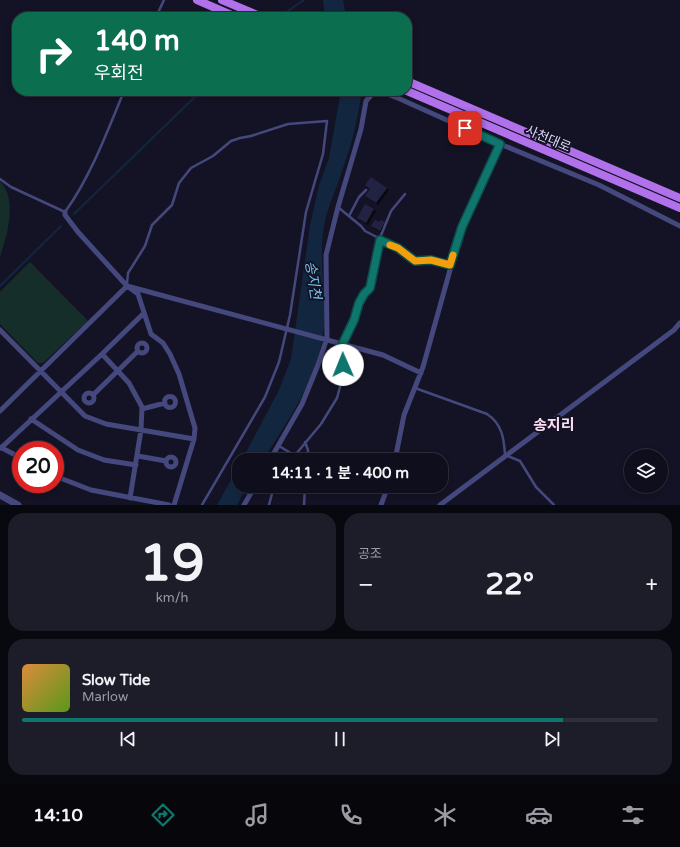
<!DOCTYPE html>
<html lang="ko">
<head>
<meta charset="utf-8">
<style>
  body { margin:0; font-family:"Varela Round","Noto Sans KR",sans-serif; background:#1d1c29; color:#f1f3f6; height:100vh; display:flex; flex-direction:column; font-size:15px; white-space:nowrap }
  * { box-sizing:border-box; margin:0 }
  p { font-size:13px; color:#9b9ca3 }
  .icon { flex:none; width:22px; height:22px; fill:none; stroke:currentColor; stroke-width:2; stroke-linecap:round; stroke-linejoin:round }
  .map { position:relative; height:505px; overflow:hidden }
  .panel { display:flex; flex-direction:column; gap:8px; padding:8px; background:#08080f; flex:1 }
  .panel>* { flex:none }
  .banner { position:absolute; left:12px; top:12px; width:400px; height:84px; border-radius:16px; box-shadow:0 2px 6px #0003,0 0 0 1px #2f2e3b; background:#0b6e4f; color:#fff; overflow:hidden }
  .controls { position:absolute; left:624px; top:449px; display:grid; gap:8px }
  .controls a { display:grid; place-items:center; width:44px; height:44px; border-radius:50%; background:#0f0e1c; box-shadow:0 2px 6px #0003,0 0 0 1px #2f2e3b; font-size:20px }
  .speed { position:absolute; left:12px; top:441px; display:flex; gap:8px; font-size:20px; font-weight:700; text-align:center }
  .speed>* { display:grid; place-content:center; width:52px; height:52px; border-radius:50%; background:#0f0e1c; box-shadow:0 2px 6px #0003,0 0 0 1px #2f2e3b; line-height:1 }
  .speed .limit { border:6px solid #d22; background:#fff; color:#111 }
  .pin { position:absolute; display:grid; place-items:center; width:34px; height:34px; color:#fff; margin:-17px; border-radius:8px; box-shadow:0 2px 6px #0006 }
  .me { position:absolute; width:44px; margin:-22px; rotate:359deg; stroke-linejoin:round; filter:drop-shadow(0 0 3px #0008) }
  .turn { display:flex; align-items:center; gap:14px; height:84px; padding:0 16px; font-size:18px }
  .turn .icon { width:52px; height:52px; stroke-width:2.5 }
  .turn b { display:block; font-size:28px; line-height:34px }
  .big { font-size:30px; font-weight:700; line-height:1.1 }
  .panel .card { flex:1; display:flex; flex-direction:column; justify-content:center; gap:6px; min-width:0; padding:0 14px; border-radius:16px; background:#1d1c29 }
  .panel .dial { align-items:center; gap:0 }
  .dial b { font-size:52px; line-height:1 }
  .song { display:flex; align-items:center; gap:12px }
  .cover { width:48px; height:48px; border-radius:6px; background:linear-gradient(135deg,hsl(30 70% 55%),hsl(90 70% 35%)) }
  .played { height:4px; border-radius:2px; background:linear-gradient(90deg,#0f766e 85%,#2f2e3b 85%) }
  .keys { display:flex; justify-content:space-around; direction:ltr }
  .heat { display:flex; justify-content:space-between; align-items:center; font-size:22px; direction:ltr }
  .panel .tiles { flex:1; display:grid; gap:8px; grid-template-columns:1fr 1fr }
  .card:last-child { grid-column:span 2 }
  .trip { position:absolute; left:232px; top:453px; width:216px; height:40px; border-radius:16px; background:#0f0e1c; box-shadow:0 2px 6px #0003,0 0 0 1px #2f2e3b; font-weight:700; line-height:40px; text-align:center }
  .dock { display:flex; height:64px; justify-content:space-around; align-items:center; background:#06060b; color:#9b9ca3 }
  .dock .icon { width:28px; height:28px }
  .dock .current { color:#0f766e }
  .dock b { font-size:18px; color:#f1f3f6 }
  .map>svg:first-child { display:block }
  .green { fill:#162e2a }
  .water { fill:#12273f }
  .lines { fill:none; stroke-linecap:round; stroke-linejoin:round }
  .stream { stroke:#12273f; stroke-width:2 }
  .building { fill:#242143; filter:url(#shadow) }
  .service { stroke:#44487d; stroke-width:2.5 }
  .minor { stroke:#44487d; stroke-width:5 }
  .tertiary { stroke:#44487d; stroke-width:7 }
  .primary { stroke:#b071eb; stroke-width:8 }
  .route-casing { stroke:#0a4d48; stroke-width:10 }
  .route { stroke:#0f766e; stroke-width:7 }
  .slow { stroke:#f59e0b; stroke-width:7 }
  .labels { text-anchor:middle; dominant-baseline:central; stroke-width:4; stroke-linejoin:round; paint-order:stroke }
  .street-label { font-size:13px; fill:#dbdbfa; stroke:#141325 }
  .water-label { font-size:14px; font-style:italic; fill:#77c3ec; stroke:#141325 }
  .quarter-label { font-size:15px; font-weight:bold; fill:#faddf3; stroke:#141325 }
</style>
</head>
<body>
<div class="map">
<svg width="680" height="505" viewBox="0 0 680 505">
  <defs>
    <filter id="shadow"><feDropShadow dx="2" dy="2" stdDeviation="0" flood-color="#0009"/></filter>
  </defs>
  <rect width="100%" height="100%" fill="#141325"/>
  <path class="green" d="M0,181C18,200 7,235 0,257Z
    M30,262L88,321L43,363H38L0,324V292Z"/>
  <path class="water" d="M323,0H343L346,17H325Z
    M341,91H362C358,116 353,141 344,165C339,182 331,199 326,216C317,252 326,290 324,326C320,376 289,419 263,460H242L279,390L291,359L310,225L319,185L329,158Z
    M239,465V486H247L237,505H217Z"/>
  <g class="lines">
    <path class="stream" d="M279,17L304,0
      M74,214L201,91
      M0,286L61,226"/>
  </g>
  <path class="building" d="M371,177L387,188L376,203L365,196L370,189L365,185Z
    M365,204L374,209L366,223L357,218Z
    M375,220L379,222L381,220L385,222L380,231L371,226Z"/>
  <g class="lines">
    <path class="service" d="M156,17L164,0
      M0,179L11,187L65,212C90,178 108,130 124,91
      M339,208L361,226L365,231L398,248L415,261L431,260L450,265
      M349,216L359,197L366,190
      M127,284L128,273L145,246L152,225L172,205L179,183L191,168L213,156L231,141L240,138L251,136L288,124L327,121L323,154L306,212L290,315L279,362L265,397L202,505
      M415,388L487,414C502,424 504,438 505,455L520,461L536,487L554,505
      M305,442L308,450V460
      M279,446L294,455
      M291,460L321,424L337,398L343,376V343L354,320L359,303L364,294L370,288L376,260L377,245L391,211L405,194
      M269,505L274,486
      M304,505L305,486"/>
    <path class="minor" d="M65,212V215L78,232L127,286L383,355L421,373
      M0,330L85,416L106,424L194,439L174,505
      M137 348a5 5 0 1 1 10 0a5 5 0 1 1-10 0Z
      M102,354L144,313
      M84 398a5 5 0 1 1 10 0a5 5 0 1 1-10 0Z
      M93,395L138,351
      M164.5 402a5.5 5.5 0 1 1 11 0a5.5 5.5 0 1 1-11 0Z
      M142,409L165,403
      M0,411L127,286L138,294L151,334L163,343L170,354L179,374L195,428L194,439
      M31,419L78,450L104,460L136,465
      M0,447L21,458
      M1,448L102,354L129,383L142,407L141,430L130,498
      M138,456L166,461
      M166 462a5 5 0 1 1 10 0a5 5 0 1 1-10 0Z
      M270,460L302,404L318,365L327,338L326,255L338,207L361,129L366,101L373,93H385L400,99L500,144L599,185L680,226
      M395,460L404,415L423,367L462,227L500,144
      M55,476L91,490L169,505
      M244,505L255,486
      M381,505L388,486
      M440,505L674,330L680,323"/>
    <path class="tertiary" d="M0,495L18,505"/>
    <path class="primary" d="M197,0L236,17
      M222,0L262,17
      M407,81L680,198
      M407,91L680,208"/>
  </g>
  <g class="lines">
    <g class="route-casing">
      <path id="route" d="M343,365V343L354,320L359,303L364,294L370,288L380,240L398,248L415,261L431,260L450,265L462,227L500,144L465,128"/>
    </g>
    <use href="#route" class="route"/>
    <path class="slow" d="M390,245L398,248L415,261L431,260L450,265L453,255"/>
  </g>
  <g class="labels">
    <g class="street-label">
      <text transform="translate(548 139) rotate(23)">사천대로</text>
    </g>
    <g class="water-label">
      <text transform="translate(313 280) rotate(81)">송지천</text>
    </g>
    <g class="quarter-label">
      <text x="554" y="425">송지리</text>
    </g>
  </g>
</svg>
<div class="controls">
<a><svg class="icon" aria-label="layers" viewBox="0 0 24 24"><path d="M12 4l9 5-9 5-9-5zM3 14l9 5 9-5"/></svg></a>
</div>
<div class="speed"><div class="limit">20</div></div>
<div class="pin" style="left:465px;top:128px;background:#d93025"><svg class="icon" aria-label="arrive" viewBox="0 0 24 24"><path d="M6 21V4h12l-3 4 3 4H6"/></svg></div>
<svg class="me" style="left:343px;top:365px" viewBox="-20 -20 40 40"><circle r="19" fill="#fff"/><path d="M0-13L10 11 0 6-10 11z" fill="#0f766e"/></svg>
<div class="trip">14:11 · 1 분 · 400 m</div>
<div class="banner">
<div class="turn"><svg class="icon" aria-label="right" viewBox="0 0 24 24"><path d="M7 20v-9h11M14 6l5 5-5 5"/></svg><div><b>140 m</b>우회전</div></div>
</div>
</div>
<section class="panel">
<div class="tiles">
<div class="card dial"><b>19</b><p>km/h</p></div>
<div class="card"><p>공조</p>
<div class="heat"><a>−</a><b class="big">22°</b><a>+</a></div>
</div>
<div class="card">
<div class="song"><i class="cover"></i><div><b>Slow Tide</b><p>Marlow</p></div></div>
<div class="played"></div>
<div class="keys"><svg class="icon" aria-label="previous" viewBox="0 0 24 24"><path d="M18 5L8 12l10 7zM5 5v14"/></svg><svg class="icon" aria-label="pause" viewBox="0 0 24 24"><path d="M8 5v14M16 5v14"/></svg><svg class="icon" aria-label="next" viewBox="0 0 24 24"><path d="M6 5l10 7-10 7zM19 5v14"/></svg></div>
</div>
</div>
</section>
<nav class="dock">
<b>14:10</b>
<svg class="icon current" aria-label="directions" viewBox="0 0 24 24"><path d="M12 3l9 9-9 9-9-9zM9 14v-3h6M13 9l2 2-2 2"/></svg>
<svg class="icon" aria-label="music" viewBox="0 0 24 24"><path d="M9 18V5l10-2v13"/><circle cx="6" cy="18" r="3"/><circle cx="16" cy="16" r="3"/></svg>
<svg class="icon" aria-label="phone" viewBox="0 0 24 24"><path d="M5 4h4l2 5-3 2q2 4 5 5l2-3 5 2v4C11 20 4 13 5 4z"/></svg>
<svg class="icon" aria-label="climate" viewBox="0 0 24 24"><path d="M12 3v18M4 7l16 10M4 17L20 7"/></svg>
<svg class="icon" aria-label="car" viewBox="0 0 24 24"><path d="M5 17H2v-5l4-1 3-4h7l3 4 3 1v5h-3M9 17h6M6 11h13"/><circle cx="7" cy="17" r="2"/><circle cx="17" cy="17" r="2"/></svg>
<svg class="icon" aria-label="filters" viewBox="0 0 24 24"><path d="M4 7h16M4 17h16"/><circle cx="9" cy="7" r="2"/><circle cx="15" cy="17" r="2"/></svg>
</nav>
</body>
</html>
